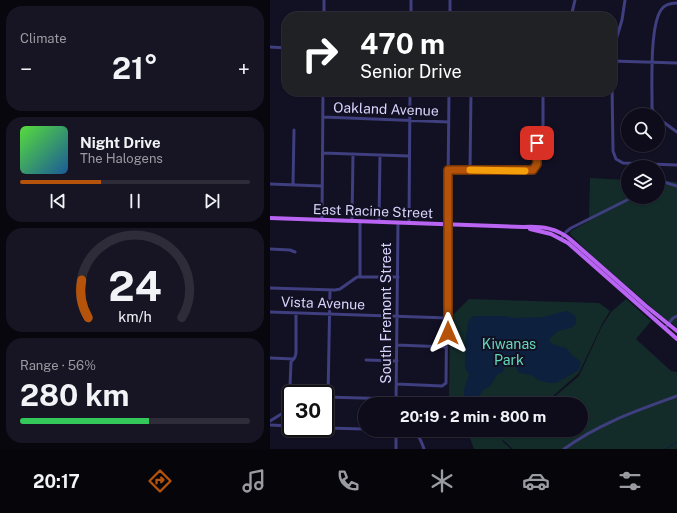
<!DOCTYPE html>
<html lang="en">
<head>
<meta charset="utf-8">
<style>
  body { margin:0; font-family:"Public Sans",sans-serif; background:#171523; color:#f1f3f6; height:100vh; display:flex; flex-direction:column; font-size:15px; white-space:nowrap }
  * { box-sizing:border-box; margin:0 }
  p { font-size:13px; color:#9b9ba2 }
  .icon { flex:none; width:22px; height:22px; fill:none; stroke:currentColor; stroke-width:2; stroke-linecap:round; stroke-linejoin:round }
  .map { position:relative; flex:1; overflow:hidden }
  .drawer { display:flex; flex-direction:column; gap:6px; padding:6px; background:#08070e; width:270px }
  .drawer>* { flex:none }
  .top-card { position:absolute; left:12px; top:12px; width:335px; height:84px; border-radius:16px; box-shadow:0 1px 3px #0004,0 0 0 1px #2e2c39; background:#202124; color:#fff; overflow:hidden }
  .tools { position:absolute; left:351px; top:108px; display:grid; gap:8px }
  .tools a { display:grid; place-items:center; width:44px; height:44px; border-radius:50%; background:#0e0c1a; box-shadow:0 1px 3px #0004,0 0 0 1px #2e2c39; font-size:20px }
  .speed { position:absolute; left:12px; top:385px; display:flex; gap:8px; font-size:20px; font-weight:700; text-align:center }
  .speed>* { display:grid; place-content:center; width:52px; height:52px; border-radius:50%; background:#0e0c1a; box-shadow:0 1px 3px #0004,0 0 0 1px #2e2c39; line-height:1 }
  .speed .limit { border:2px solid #111; border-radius:6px; background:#fff; color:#111 }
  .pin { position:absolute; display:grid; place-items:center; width:34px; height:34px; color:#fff; margin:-17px; border-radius:8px; box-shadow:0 2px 6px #0006 }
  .me { position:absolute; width:44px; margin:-22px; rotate:0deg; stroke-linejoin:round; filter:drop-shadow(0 0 3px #0008) }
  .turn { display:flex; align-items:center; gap:14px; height:84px; padding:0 12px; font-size:18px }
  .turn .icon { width:52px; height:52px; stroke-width:2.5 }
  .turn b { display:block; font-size:28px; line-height:34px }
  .big { font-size:30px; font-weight:700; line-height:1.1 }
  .drawer .widget { flex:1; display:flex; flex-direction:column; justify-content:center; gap:6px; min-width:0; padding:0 14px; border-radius:16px; background:#171523 }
  .drawer .dial { align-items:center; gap:0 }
  .dial svg { height:104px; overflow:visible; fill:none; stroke:#2e2c39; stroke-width:7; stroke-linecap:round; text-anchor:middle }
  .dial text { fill:#f1f3f6; stroke:none }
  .song { display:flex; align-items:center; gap:12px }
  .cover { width:48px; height:48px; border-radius:6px; background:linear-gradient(135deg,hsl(110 70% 55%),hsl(210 70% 35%)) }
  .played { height:4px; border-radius:2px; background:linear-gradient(90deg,#b45309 35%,#2e2c39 35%) }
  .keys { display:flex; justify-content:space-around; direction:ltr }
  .heat { display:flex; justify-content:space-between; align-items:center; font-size:22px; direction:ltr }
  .charge { height:6px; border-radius:3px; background:linear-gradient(90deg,#34c759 56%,#2e2c39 0) }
  .trip { position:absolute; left:88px; top:397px; width:230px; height:40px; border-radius:20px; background:#0e0c1a; box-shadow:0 1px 3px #0004,0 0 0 1px #2e2c39; font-weight:700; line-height:40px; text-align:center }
  .tabs { display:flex; height:64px; justify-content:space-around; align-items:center; background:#06050a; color:#9b9ba2 }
  .tabs .icon { width:28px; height:28px }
  .tabs .active { color:#b45309 }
  .tabs b { font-size:18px; color:#f1f3f6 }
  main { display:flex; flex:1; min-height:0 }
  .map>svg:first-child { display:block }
  .green { fill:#132c2a }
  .water { fill:#0d203e }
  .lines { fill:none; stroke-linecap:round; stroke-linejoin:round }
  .stream { stroke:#0d203e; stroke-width:1 }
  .minor { stroke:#3f3e7e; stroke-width:3 }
  .major { stroke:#ba64f4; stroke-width:4 }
  .route-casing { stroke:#753606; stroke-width:10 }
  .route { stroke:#b45309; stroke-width:7 }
  .slow { stroke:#f59e0b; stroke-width:7 }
  .labels { text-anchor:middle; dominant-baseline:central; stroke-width:4; stroke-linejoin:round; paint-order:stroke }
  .street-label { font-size:14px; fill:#d8d4fc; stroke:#121023 }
  .park-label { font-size:14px; fill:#66d7b7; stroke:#121023 }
</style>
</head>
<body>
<main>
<section class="drawer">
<div class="widget"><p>Climate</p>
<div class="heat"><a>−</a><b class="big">21°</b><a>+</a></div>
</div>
<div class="widget">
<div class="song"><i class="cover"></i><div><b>Night Drive</b><p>The Halogens</p></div></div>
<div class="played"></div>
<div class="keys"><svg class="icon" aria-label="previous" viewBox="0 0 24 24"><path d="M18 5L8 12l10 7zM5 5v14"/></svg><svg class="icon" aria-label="pause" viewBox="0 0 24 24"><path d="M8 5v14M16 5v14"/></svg><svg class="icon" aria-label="next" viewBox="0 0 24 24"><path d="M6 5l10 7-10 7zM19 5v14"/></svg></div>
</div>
<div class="widget dial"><svg viewBox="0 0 100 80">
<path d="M14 69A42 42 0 1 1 86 69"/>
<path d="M14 69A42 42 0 0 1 9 40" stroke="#b45309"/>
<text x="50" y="56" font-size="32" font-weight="700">24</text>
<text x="50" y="72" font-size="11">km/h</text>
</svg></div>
<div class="widget"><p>Range · 56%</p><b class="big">280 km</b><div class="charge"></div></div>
</section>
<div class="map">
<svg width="407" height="449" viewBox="0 0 407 449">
  <rect width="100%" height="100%" fill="#121023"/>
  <path class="green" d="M320,178L358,180V197H388V181L407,182V327L394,318L323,257L300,234L301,231L319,221Z
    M199,299L329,303L340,311L332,324L309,373L274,404H179L180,318Z
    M356,299L381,321L366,339L401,371L407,372V449H243L233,440L245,430H311V404H276L309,376L332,326L341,312Z
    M179,430H243L232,441L241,449H204L199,435L179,434Z"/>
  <path class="water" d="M297,311L303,314L306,318V324L301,328L288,331L280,338L279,341L282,344L296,348L302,355L311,362L309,370L286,383H279L268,380L262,375L249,373L245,366L236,363L233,372L228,374L220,386L213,390L204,404H196C191,393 196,385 199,374L195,368V343L198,322L201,318L204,316H236L243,318L274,317L291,312Z"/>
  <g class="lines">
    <path class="stream" d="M395,449L407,442"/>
    <path class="minor" d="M141,0V17
      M54,14L119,17
      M54,17V0
      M180,17V0
      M301,17L305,0
      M0,47L17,48
      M342,53L352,20L355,0
      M342,61L407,63
      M342,84L343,151L346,159L353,163L407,165
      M385,115L382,108V102C382,81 380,26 391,10C394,5 401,3 407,3
      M53,117L179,122
      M388,118L407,132
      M53,153L139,156
      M178,170L261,171L265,169L267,164L268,137L273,125V91
      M200,170L201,91
      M388,180L407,186
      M0,184L52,186
      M23,185L24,130
      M52,220L53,91
      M82,221L83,154
      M109,222L110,155
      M139,223L140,91
      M291,239L296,232L301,228L363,197
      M0,249L20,250L25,252
      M90,277V221
      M0,288L65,290L70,289L87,277H128
      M0,312L178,318
      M395,328L403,318L407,316
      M127,345L177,347
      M0,358L24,359
      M96,360L127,361
      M127,384L172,386L176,383L179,91
      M55,397L126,399
      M58,397L60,290
      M126,404L128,223
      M19,410L21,362L25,357L26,353V313
      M0,421L21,408
      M0,425L21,426
      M55,428L95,429
      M112,430L141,432C150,435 151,441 154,449
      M126,430V449
      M294,449C330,423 366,411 407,396"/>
    <path class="major" d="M0,218L253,227C272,226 287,228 301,240L376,306L407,331
      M260,229L281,234L298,243L407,339"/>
  </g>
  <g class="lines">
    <g class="route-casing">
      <path id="route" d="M178,333V170H263L267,164V143"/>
    </g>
    <use href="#route" class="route"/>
    <path class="slow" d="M200,170L255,171"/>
  </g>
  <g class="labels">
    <g class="street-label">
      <text transform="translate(116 109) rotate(2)">Oakland Avenue</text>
      <text transform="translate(103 211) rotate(2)">East Racine Street</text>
      <text transform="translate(53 303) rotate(2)">Vista Avenue</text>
      <text transform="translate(116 313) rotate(-90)">South Fremont Street</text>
    </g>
    <g class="park-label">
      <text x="239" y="344">Kiwanas<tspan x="239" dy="16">Park</tspan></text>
    </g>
  </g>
</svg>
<div class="tools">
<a><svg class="icon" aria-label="search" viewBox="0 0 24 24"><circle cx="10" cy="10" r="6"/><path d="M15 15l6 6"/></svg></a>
<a><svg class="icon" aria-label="layers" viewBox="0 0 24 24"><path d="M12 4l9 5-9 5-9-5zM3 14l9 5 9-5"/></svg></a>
</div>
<div class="speed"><div class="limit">30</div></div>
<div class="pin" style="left:267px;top:143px;background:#d93025"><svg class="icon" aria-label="arrive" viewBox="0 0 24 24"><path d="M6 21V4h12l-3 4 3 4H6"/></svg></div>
<svg class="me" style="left:178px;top:333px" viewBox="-20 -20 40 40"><path d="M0-17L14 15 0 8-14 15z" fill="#b45309" stroke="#fff" stroke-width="4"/></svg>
<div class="trip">20:19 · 2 min · 800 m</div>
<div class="top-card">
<div class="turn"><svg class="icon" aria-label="right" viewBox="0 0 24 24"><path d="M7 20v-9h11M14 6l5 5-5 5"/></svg><div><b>470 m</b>Senior Drive</div></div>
</div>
</div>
</main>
<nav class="tabs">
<b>20:17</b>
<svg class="icon active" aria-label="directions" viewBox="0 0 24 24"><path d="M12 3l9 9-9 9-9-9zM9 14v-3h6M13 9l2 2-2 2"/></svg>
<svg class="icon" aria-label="music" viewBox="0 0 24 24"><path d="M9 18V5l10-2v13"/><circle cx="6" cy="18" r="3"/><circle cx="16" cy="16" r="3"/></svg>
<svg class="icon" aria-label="phone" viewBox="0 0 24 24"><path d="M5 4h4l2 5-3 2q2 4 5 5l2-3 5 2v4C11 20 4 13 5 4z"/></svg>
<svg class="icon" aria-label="climate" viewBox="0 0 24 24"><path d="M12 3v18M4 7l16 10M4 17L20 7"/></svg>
<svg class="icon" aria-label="car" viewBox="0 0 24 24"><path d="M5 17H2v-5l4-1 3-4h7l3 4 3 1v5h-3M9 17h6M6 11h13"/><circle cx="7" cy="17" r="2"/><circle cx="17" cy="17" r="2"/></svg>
<svg class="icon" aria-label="filters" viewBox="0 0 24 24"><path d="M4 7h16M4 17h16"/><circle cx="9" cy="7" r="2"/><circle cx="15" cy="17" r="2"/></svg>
</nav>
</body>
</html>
